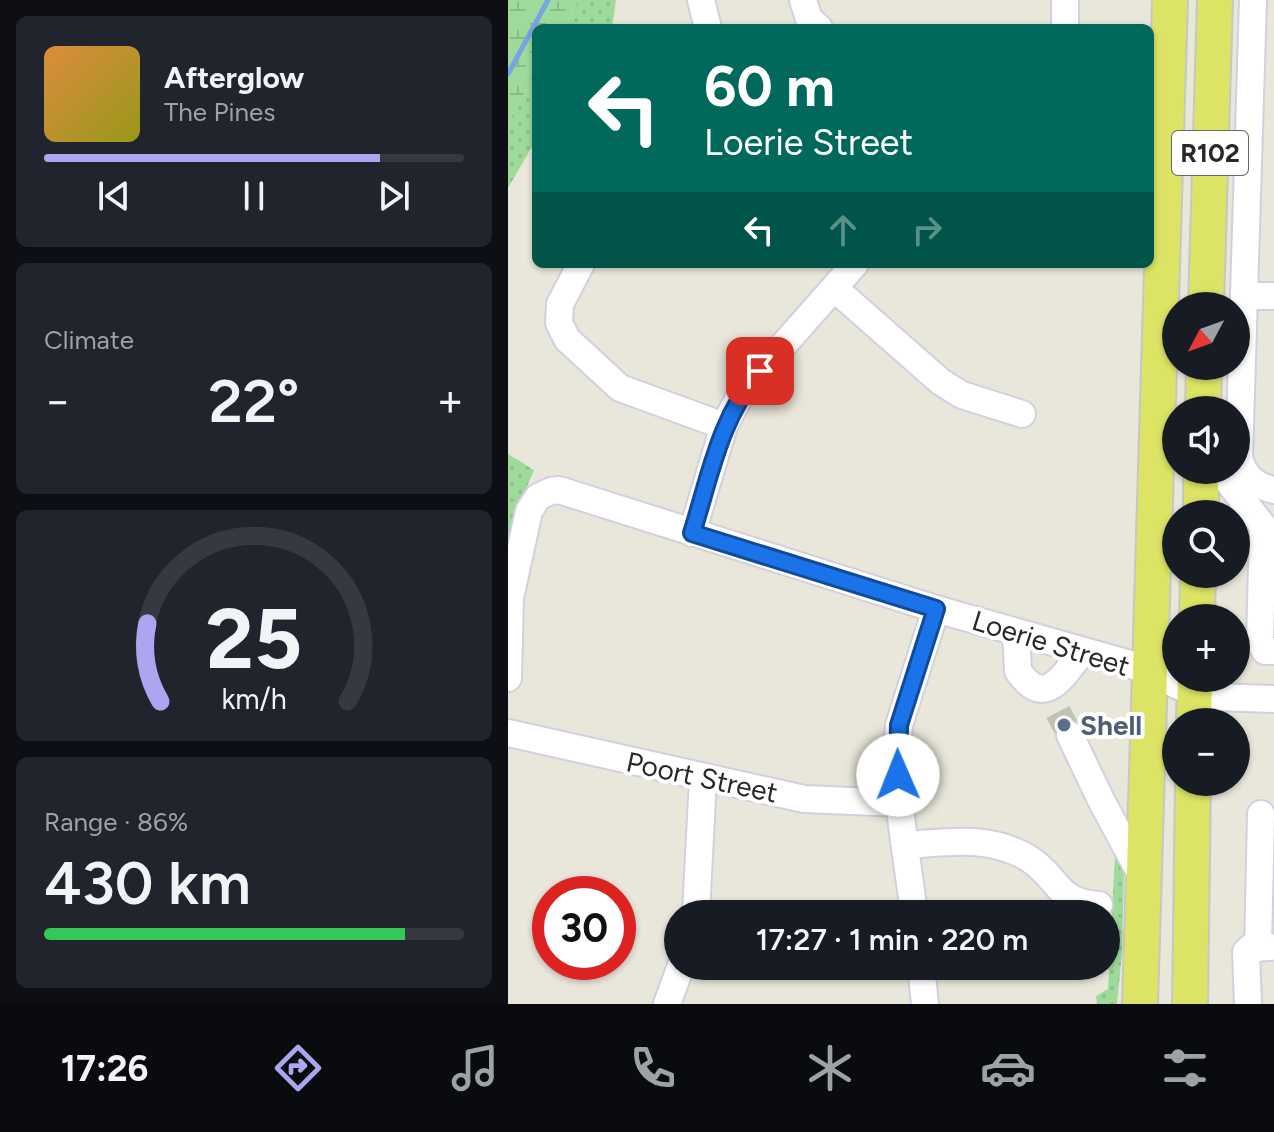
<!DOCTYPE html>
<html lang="en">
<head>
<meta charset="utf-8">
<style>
  body { margin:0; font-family:Figtree,sans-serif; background:#20242c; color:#f1f3f6; height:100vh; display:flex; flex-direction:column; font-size:30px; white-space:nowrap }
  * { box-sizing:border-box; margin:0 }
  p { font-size:26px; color:#9ea1a6 }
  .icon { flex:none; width:44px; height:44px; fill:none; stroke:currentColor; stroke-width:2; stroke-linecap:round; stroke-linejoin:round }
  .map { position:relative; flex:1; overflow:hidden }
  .sheet { display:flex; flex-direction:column; gap:16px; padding:16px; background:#0d0f14; width:508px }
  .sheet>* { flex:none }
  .hud { position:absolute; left:24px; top:24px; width:622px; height:244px; border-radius:12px; box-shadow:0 2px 6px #0004; background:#00695c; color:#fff; overflow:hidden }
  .needle { width:52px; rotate:229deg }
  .controls { position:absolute; left:654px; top:292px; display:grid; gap:16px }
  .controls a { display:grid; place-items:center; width:88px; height:88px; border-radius:50%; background:#171b24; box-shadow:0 2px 6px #0004; font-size:40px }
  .speed { position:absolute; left:24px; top:876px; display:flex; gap:16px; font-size:40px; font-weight:700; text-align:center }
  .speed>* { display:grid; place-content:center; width:104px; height:104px; border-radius:50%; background:#171b24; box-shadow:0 2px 6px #0004; line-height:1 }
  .speed .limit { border:12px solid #d22; background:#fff; color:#111 }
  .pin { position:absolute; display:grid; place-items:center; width:68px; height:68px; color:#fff; margin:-34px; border-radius:16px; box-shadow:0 4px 12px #0006 }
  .me { position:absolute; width:88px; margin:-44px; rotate:359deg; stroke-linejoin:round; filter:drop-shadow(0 0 6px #0008) }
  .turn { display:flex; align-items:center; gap:28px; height:168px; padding:0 40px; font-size:36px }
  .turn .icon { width:104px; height:104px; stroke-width:2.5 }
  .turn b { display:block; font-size:56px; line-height:68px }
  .lanes { display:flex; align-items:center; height:76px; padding:0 40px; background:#0003; justify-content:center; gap:40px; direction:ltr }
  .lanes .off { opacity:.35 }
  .big { font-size:60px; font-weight:600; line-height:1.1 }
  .sheet .widget { flex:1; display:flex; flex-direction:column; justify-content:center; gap:12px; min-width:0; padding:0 28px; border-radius:12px; background:#20242c }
  .sheet .dial { align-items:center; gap:0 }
  .dial svg { height:208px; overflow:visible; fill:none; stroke:#363941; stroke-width:7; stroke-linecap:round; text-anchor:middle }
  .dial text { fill:#f1f3f6; stroke:none }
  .song { display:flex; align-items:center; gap:24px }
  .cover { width:96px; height:96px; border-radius:12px; background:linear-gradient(135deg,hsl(30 70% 55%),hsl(60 70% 35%)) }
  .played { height:8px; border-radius:4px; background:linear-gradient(90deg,#aca6f0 80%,#363941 80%) }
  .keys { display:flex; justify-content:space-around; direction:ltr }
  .heat { display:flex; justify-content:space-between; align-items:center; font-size:44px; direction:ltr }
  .charge { height:12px; border-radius:6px; background:linear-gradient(90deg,#34c759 86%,#363941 0) }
  .trip { position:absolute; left:156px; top:900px; width:456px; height:80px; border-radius:40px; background:#171b24; box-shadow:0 2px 6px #0004; font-weight:600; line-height:80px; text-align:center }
  .dock { display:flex; height:128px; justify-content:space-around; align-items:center; background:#090b0e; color:#9ea1a6 }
  .dock .icon { width:56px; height:56px }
  .dock .active { color:#aca6f0 }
  .dock b { font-size:36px; color:#f1f3f6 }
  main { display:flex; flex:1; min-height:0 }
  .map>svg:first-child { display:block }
  .grass { fill:url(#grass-dots) }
  .wetland { fill:url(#wetland-marsh) }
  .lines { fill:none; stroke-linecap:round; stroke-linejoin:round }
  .stream { stroke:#75a6e3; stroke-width:5 }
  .minor-tunnel { stroke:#c2c1b6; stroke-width:26; stroke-dasharray:26 13; stroke-linecap:butt }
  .minor-casing { stroke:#d1d0e0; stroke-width:30 }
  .major-casing { stroke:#c7c7c7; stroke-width:38 }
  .minor { stroke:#fff; stroke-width:26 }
  .major { stroke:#dde465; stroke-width:34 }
  .route-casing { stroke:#114b97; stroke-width:20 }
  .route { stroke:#1a73e8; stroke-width:14 }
  .service-dot { fill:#5c6f8a; stroke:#fff; stroke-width:3 }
  .labels { text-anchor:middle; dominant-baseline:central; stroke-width:8; stroke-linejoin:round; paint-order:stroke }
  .shield { fill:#fff; stroke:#686868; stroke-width:2 }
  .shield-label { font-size:26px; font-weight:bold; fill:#282828 }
  .street-label { font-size:28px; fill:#282828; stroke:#fff }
  .service-label { font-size:28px; font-weight:bold; fill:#4e5e75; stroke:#fff; text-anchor:start }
</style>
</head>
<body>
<main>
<section class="sheet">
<div class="widget">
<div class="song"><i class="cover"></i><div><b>Afterglow</b><p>The Pines</p></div></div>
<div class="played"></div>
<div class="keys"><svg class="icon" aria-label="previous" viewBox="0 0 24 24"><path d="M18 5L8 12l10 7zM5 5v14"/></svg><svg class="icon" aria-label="pause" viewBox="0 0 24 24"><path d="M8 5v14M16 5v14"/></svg><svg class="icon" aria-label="next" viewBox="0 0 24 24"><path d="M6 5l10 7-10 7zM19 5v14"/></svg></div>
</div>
<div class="widget"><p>Climate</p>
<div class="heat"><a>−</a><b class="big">22°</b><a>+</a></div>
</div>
<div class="widget dial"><svg viewBox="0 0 100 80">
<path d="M14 69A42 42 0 1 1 86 69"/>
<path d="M14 69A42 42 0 0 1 9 39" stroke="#aca6f0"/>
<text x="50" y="56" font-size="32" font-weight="700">25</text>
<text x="50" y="72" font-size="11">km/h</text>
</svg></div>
<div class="widget"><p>Range · 86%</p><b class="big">430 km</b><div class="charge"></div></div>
</section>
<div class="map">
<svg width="766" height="1004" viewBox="0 0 766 1004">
  <defs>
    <pattern id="grass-dots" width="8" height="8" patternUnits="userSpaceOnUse" patternTransform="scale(2)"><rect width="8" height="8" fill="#9edb9b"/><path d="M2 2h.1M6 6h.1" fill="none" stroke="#88bc86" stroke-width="1.8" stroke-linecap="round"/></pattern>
    <pattern id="wetland-marsh" width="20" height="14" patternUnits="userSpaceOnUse" patternTransform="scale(2)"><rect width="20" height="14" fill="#9edb9b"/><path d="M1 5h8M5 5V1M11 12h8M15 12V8" fill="none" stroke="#88bc86"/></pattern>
  </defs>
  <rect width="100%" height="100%" fill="#e9e7da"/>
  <path class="grass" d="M71,0H108L104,28H55Z
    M28,72V140L0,188V129L5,113Z
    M0,454L26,470L12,503L0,558Z
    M607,854L616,872L614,953L609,1004H589L588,996L600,989Z"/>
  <path class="wetland" d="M0,0H71L55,28H28V72L5,113L0,129Z"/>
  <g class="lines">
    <path class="stream" d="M0,74L40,0"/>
    <path class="minor-tunnel" d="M550,712L562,735"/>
    <g class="minor-casing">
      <path id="minor" d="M193,0L200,28
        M295,0L301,19L311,28
        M557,0V28
        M745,0L731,458C736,476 747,486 766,490
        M73,264L52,304L51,323L59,339L112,388L216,426
        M326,288L433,382L454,395L514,414
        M736,296H766
        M711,470L755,526L752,642L757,651H766
        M184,533L216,426L234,392L347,264
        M508,632L510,671C537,710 555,676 574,652
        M0,678L2,598L21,511L30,497L43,491L51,490L428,609L622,664L686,693L705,697L766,699
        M0,733L296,799L391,803
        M562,735L593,800L635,878
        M398,845C442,842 481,835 520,858C551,877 548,903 591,905
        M188,914L195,778
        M406,914C399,852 384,787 391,725L428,609
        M750,948L753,814
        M413,966L417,1004
        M159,1004L173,966
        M740,1004L738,952L742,948L762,947"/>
    </g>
    <g class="major-casing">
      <path id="major" d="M698,306L707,0
        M695,410L696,366
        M693,514V470
        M689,618L690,574
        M686,722L687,678
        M632,1004L662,0
        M682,1004L685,782"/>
    </g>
    <use href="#minor" class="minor"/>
    <use href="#major" class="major"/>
  </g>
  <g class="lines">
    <g class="route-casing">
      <path id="route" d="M252,371C212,417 202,476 184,533L428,609L391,725L390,775"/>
    </g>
    <use href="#route" class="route"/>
  </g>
  <circle class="service-dot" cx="556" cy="725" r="8"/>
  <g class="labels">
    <rect class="shield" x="664" y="131" width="76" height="44" rx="6"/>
    <g class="shield-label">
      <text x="702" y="153">R102</text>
    </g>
    <g class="street-label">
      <text transform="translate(543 643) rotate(17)">Loerie Street</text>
      <text transform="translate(194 777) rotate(12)">Poort Street</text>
    </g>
    <g class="service-label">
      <text x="572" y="725">Shell</text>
    </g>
  </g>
</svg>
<div class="controls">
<a><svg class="needle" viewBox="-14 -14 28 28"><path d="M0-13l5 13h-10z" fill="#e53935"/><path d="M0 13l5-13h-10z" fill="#9ea1a6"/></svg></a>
<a><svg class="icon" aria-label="sound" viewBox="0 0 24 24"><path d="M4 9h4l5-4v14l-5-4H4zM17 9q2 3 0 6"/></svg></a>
<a><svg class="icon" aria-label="search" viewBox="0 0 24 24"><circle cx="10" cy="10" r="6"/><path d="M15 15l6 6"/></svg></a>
<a>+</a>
<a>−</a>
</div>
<div class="speed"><div class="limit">30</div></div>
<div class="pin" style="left:252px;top:371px;background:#d93025"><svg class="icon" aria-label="arrive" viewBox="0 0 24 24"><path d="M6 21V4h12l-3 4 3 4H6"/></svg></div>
<svg class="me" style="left:390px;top:775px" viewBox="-20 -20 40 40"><circle r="19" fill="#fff"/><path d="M0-13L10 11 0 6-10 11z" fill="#1a73e8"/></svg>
<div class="trip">17:27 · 1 min · 220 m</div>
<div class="hud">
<div class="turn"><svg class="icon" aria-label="left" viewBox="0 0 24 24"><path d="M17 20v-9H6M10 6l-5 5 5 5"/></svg><div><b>60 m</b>Loerie Street</div></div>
<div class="lanes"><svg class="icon" aria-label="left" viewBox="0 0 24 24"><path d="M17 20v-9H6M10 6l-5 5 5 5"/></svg><svg class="icon off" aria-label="ahead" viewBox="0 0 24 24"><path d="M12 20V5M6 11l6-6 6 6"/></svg><svg class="icon off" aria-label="right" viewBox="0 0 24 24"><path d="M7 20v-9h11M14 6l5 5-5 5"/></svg></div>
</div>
</div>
</main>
<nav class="dock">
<b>17:26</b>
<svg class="icon active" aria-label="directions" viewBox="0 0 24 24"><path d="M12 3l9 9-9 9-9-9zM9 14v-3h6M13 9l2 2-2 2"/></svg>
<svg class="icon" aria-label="music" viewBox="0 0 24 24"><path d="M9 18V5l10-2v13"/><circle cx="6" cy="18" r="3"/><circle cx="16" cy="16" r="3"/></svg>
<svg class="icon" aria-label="phone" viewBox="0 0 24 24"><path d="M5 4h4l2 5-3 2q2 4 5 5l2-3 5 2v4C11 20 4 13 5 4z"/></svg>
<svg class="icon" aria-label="climate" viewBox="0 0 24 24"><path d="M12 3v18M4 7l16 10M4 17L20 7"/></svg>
<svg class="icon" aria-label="car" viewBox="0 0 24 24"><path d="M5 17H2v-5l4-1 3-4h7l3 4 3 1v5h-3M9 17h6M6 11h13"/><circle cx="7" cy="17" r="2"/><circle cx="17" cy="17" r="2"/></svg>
<svg class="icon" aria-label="filters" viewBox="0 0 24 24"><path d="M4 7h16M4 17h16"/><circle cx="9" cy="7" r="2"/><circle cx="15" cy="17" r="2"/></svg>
</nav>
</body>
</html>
